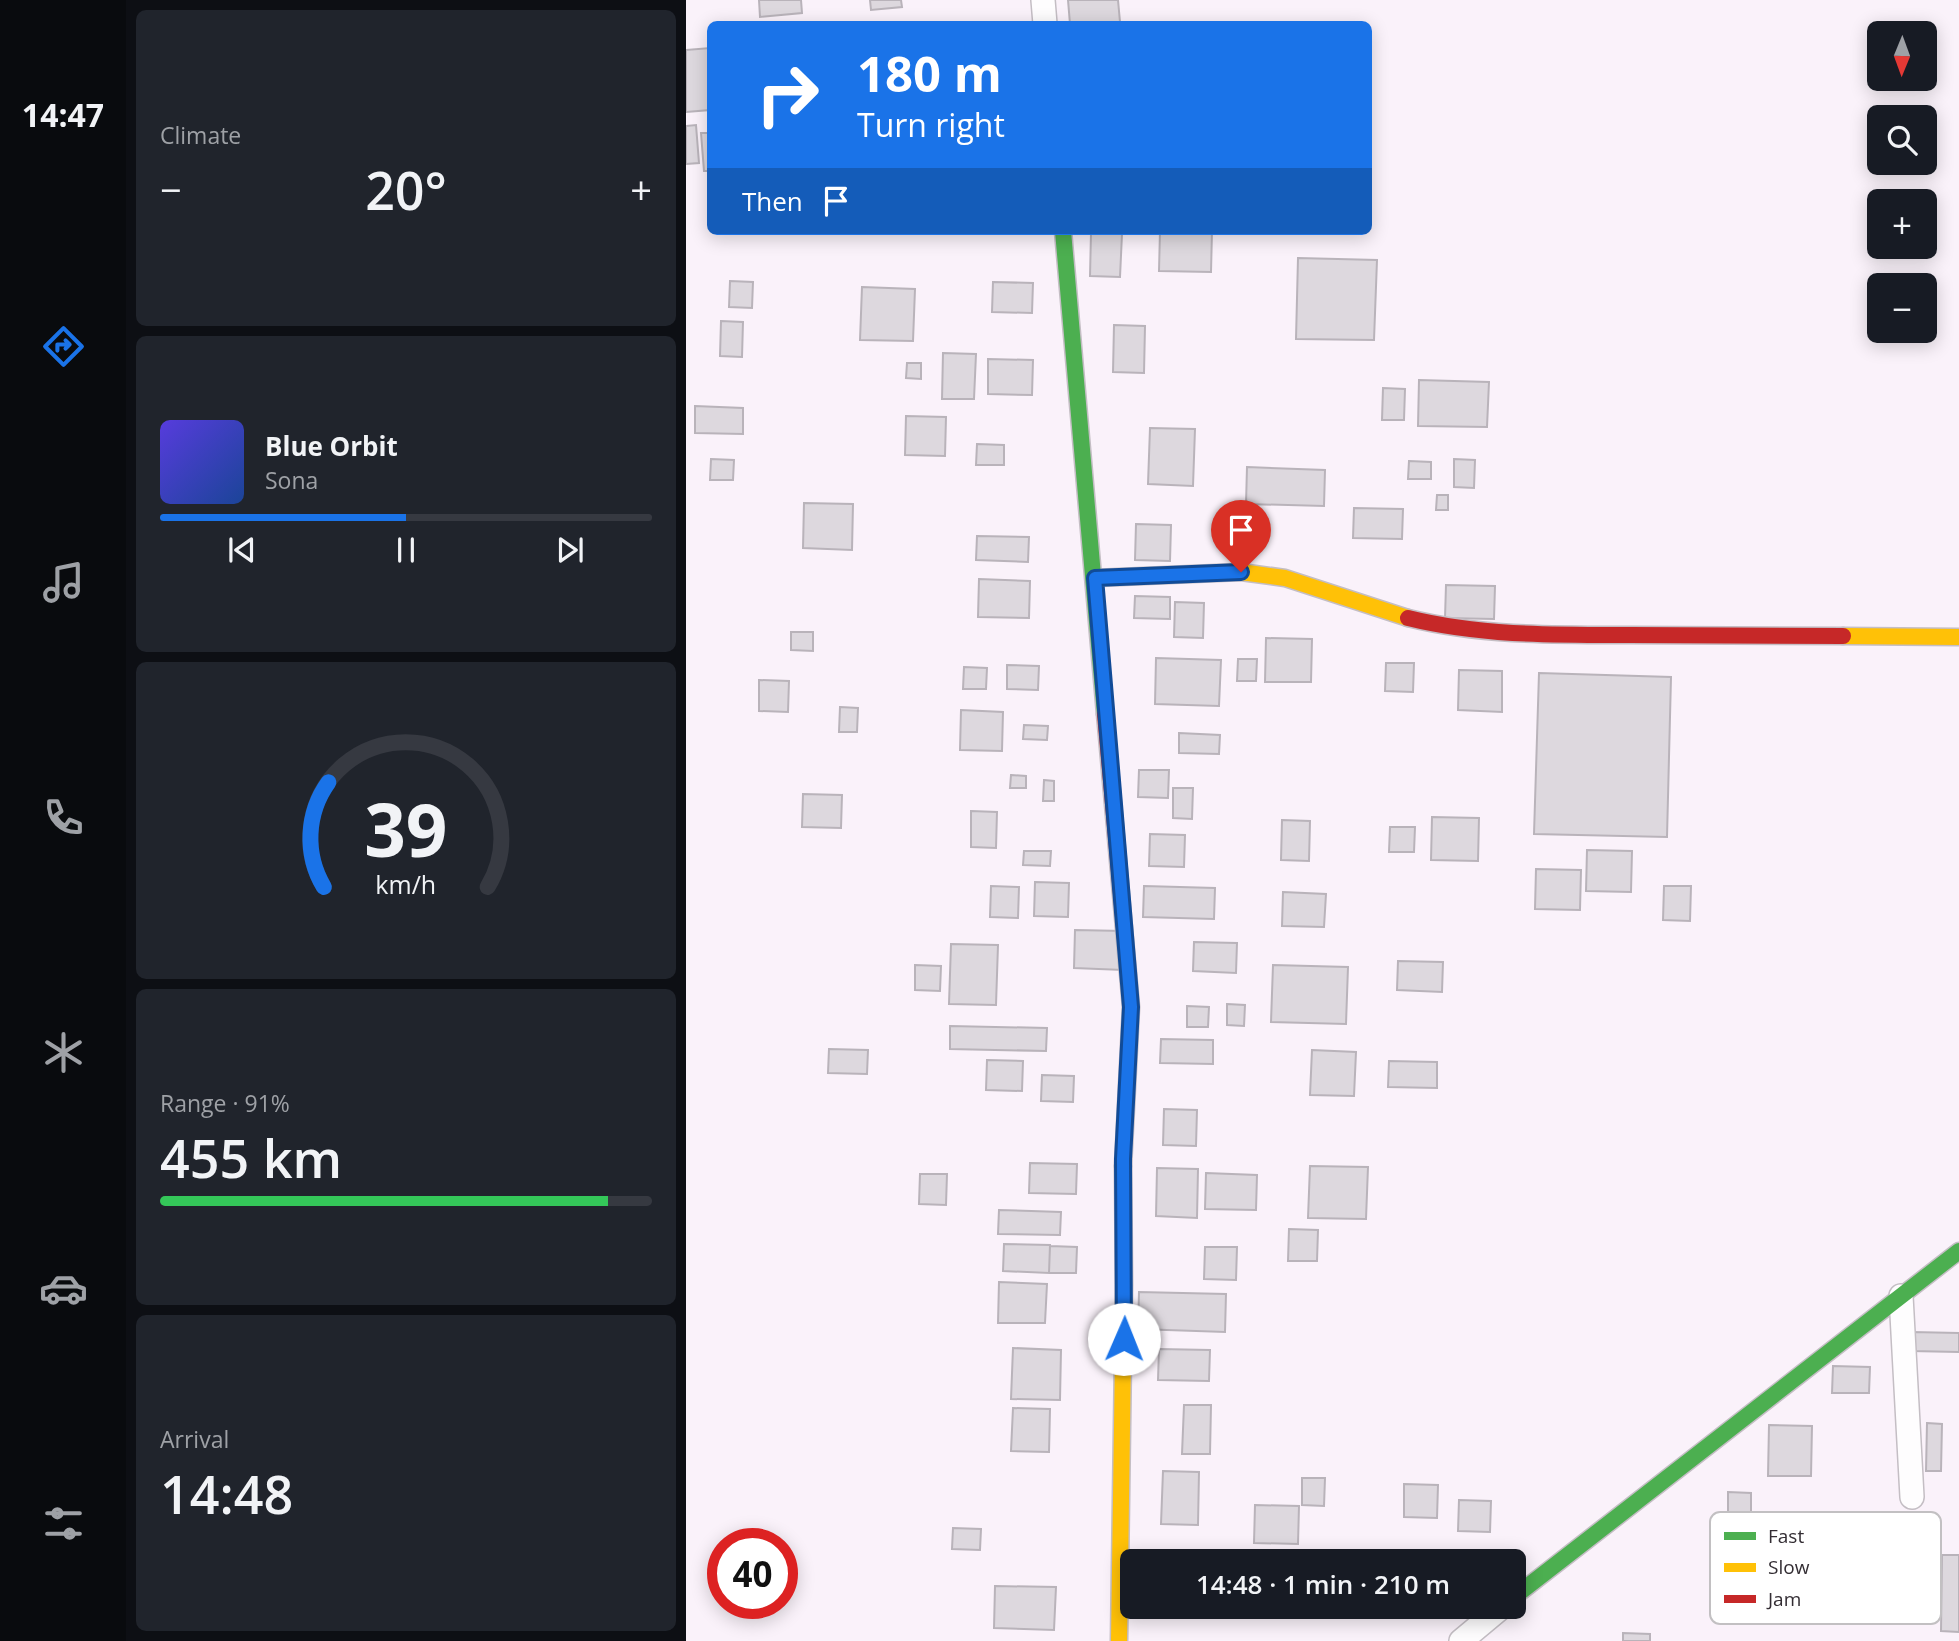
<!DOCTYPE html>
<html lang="en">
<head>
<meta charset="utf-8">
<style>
  body { margin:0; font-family:"Open Sans",sans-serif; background:#20242c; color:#f1f3f6; height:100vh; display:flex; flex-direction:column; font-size:26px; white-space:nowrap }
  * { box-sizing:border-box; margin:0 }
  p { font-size:23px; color:#9ea1a6 }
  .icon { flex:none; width:38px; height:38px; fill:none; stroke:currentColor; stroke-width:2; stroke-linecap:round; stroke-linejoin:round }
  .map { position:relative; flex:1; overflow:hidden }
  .sheet { display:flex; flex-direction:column; gap:10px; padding:10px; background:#0d0f14; width:560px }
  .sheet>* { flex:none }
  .hud { position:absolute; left:21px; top:21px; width:665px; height:214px; border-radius:10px; box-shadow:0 4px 18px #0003; background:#1a73e8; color:#fff; overflow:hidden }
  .needle { width:46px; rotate:181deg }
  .controls { position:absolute; left:1181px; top:21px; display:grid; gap:14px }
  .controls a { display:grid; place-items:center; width:70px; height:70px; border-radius:10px; background:#171b24; box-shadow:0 4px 18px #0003; font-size:35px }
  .speed { position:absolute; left:21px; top:1528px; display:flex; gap:14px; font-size:35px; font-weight:700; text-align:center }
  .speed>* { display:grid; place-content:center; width:91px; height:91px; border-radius:50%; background:#171b24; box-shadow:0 4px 18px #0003; line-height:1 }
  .speed .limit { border:10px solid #d22; background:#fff; color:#111 }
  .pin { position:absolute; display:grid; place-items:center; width:60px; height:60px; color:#fff; margin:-72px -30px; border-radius:50% 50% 50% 0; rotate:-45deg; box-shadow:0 0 7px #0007 }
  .pin .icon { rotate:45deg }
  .me { position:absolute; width:77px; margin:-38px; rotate:1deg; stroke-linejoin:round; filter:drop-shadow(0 0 5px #0008) }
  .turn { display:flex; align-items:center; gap:24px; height:147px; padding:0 35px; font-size:32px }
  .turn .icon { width:91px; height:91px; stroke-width:2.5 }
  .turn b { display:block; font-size:49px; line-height:60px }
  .then { display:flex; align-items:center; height:66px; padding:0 35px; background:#0003; gap:14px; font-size:26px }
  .big { font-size:52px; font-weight:600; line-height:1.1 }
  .sheet .card { flex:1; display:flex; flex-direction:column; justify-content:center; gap:10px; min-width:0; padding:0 24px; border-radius:10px; background:#20242c }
  .sheet .dial { align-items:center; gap:0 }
  .dial svg { height:182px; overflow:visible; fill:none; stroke:#363941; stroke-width:7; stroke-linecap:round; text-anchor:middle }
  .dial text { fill:#f1f3f6; stroke:none }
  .song { display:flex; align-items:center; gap:21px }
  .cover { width:84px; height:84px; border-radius:10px; background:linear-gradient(135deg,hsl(250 70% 55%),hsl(220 70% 35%)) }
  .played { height:7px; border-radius:4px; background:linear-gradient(90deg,#1a73e8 50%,#363941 50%) }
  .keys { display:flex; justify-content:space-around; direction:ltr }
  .heat { display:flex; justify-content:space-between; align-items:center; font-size:38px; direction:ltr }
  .charge { height:10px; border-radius:5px; background:linear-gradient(90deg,#34c759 91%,#363941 0) }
  .trip { position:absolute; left:434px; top:1549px; width:406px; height:70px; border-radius:10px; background:#171b24; box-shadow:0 4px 18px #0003; font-weight:600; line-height:70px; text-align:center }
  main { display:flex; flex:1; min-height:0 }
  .tabs { display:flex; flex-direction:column; width:126px; justify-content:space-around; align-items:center; background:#090b0e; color:#9ea1a6 }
  .tabs .icon { width:49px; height:49px }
  .tabs .selected { color:#1a73e8 }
  .tabs b { font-size:32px; color:#f1f3f6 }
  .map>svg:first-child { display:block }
  .building { fill:#ddd8de; stroke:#b9b3ba; stroke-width:2 }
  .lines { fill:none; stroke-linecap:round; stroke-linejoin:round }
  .street-casing { stroke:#c4bec4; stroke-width:26 }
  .fast-casing { stroke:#c4bec4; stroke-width:19 }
  .slow-casing { stroke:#c4bec4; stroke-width:19 }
  .jam-casing { stroke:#c4bec4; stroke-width:19 }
  .street { stroke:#fefdfe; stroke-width:23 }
  .fast { stroke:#4caf50; stroke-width:16 }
  .slow { stroke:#ffc107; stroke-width:16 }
  .jam { stroke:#c62828; stroke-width:16 }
  .route-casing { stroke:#114b97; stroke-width:18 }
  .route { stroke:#1a73e8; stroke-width:12 }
  .key { fill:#fff; stroke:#c2c0c2; stroke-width:2 }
  .key-label { font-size:19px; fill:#332d33 }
</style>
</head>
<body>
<main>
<nav class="tabs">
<b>14:47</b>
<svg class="icon selected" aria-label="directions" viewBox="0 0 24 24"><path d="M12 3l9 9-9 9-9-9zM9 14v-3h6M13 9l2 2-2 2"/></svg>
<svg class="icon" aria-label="music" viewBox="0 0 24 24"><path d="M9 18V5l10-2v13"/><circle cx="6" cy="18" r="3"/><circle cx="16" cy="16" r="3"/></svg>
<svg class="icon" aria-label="phone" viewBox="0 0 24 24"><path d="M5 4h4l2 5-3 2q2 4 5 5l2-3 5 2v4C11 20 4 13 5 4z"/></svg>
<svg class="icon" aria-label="climate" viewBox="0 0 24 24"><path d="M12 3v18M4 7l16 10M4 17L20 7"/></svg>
<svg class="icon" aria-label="car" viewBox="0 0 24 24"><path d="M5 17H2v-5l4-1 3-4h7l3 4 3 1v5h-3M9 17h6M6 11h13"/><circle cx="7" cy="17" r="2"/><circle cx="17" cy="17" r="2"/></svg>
<svg class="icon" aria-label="filters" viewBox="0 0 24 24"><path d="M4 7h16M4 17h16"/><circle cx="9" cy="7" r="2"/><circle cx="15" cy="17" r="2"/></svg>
</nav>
<section class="sheet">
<div class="card"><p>Climate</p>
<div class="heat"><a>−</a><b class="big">20°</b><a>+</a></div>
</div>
<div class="card">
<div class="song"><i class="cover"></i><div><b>Blue Orbit</b><p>Sona</p></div></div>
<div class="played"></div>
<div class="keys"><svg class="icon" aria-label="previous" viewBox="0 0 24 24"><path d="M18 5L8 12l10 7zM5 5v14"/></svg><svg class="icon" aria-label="pause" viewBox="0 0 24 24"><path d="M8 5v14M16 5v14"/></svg><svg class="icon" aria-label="next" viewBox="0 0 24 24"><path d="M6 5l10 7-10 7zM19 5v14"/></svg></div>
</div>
<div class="card dial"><svg viewBox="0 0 100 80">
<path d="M14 69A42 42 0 1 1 86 69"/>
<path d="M14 69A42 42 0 0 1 16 23" stroke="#1a73e8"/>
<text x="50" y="56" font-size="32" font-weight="700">39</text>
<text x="50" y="72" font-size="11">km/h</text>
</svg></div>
<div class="card"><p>Range · 91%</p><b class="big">455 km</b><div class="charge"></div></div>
<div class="card"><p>Arrival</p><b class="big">14:48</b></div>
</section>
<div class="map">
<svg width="1273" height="1641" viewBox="0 0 1273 1641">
  <rect width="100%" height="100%" fill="#faf2fa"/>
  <path class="building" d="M73,0H115L116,13L74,17Z
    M184,0H215L216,7L185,10Z
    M382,0H432L434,22L384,24Z
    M24,48V110L0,112V50Z
    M10,125L13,163L0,164V126Z
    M15,133H24V171H18Z
    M474,231H526L525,272L473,271Z
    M405,233L436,234L434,277L404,276Z
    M612,258L691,260L688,340L610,339Z
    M44,281L67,282L66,308L43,307Z
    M307,282L347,283L346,313L306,312Z
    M176,287L229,289L227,341L174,340Z
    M35,321L57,322L56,357L34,356Z
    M428,325L459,326L458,373L427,372Z
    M257,353L290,354L288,399H256Z
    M302,359L347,360L346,395L302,394Z
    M221,363H235V379L220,378Z
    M733,380L803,382L801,427L732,426Z
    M697,388L719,389L718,420H696Z
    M9,406L57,408V434L9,433Z
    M220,416L260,417L259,456L219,455Z
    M464,428L509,429L507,486L462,484Z
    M291,444L318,445V465H290Z
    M25,459L48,460L47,480H24Z
    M768,459L789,460L788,488L768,487Z
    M723,461L745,462V479H722Z
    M561,467L639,470L638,506L560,504Z
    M751,495H762V510H750Z
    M118,503L167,504L166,550L117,548Z
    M668,508L717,509L716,539L667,538Z
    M450,524L485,525L484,561L449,560Z
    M291,536L343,537L342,562L290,560Z
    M293,579L344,581L343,618L292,617Z
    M760,585L809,586L808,619L759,618Z
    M449,596L484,597V619L448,618Z
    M489,602L518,603L517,638L488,637Z
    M105,632H127V651L105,650Z
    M580,638L626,639L625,682H579Z
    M470,658L535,660L533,706L469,704Z
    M552,659H571L570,681H551Z
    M700,663H728L727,692L699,691Z
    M321,665L353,666L352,690L321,689Z
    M278,667L301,668L300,689H277Z
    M773,670L816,671V712L772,710Z
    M853,673L985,677L981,837L848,834Z
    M73,680L103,681L102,712L73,711Z
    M154,707L172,708L171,732H153Z
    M275,710L317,712L316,751L274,750Z
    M338,725L362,726L361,740L337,739Z
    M493,733L534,735L533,754L493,753Z
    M453,770H483L482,798L452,797Z
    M325,775L340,776V788H324Z
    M358,780L368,781V801H357Z
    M487,788H507L506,819L487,818Z
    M117,794L156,795L155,828L116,827Z
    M285,811L311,812L310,848L285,847Z
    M746,817L793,818L792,861L745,860Z
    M596,820L624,821L623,861L595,860Z
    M704,827H729L728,852H703Z
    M464,834L499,835L498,867L463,866Z
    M901,850L946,851L945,892L900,891Z
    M338,851H365L364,866L337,865Z
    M850,869L895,870L894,910L849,909Z
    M349,882L383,883L382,917L348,916Z
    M305,886L333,887L332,918L304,917Z
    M458,886L529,888L528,919L457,917Z
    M978,886H1005L1004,921L977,920Z
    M597,892L640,894L638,927L596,926Z
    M389,930L438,931L437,970L388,968Z
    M508,942L551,943L550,973L507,971Z
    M265,944L312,945L310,1005L263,1004Z
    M712,961L757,962L756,992L711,990Z
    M229,965L255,966L254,991L229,990Z
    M587,965L662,967L660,1024L585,1022Z
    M541,1004L559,1005L558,1026L541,1025Z
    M501,1006L523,1007L522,1027H501Z
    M264,1026L361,1028L360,1051L264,1049Z
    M475,1039L527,1040V1064L474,1063Z
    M143,1049L182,1050L181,1074L142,1073Z
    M626,1050L670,1052L668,1096L624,1095Z
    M301,1060L337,1061L336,1091L300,1090Z
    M703,1061L751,1062V1088L702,1087Z
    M356,1075L388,1076L387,1102L355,1101Z
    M478,1109L511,1110L510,1146L477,1145Z
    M344,1163L391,1164L390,1194L343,1193Z
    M624,1166L682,1167L680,1219L622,1218Z
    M471,1168L512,1169L511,1218L470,1216Z
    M520,1173L571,1175L570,1210L519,1209Z
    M234,1174H261L260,1205L233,1204Z
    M313,1210L375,1212L374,1235L312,1234Z
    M603,1229L632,1230L631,1261H602Z
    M318,1244L364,1245L363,1273L317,1271Z
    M364,1246L391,1247L390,1273H363Z
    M519,1247H551L550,1280L518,1279Z
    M313,1282L361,1284L359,1323H312Z
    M453,1292L540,1294L539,1332L452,1329Z
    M1226,1332L1273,1333V1352L1225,1351Z
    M327,1348L375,1350L374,1400L325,1399Z
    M473,1349L524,1350L523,1381L472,1380Z
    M1147,1366L1184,1367L1183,1393H1146Z
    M498,1405H525L524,1454H496Z
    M327,1408L364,1409L363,1452L325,1451Z
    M1241,1423L1256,1424L1255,1471H1240Z
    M1083,1425L1126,1426L1125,1476H1082Z
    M477,1471L513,1472L512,1525L475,1524Z
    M616,1478H639L638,1506L616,1505Z
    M718,1484L752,1485L751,1518L718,1517Z
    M1042,1492L1065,1493V1524L1042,1523Z
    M773,1500L805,1501L804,1532L772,1531Z
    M569,1505L613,1506L612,1544L568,1543Z
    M267,1528L295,1529L294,1550L266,1549Z
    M1256,1555H1273V1632L1255,1631Z
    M309,1586L370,1587L368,1630L308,1628Z
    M937,1633L964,1634V1641H937Z"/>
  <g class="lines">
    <g class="street-casing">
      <path id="street" d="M357,0L359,24
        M1215,1296L1226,1497
        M775,1641L817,1606"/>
    </g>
    <g class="fast-casing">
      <path id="fast" d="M377,231L419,714
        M828,1597L1273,1251"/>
    </g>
    <g class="slow-casing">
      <path id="slow" d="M409,578L555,572L599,578L722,618
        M1157,636L1273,637
        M433,1641L438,1285L437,1166"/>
    </g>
    <g class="jam-casing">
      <path id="jam" d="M722,618C795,636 869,635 944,635C1015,636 1086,636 1157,636
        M419,714L445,1007L437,1166"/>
    </g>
    <use href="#street" class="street"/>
    <use href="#fast" class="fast"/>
    <use href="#slow" class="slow"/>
    <use href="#jam" class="jam"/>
  </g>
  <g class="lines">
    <g class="route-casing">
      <path id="route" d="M438,1339L437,1159L445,1007L409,578L555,572"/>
    </g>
    <use href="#route" class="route"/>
  </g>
  <rect x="1024" y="1512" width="231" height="112" rx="10" class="key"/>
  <rect x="1038" y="1532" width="32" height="8" fill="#4caf50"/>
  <rect x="1038" y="1563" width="32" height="9" fill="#ffc107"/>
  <rect x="1038" y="1595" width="32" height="8" fill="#c62828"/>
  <g class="key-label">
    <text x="1082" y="1543">Fast</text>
    <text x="1082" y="1574">Slow</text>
    <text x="1082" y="1606">Jam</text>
  </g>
</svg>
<div class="controls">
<a><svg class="needle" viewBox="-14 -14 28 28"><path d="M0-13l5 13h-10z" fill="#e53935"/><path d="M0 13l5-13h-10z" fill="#9ea1a6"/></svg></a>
<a><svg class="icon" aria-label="search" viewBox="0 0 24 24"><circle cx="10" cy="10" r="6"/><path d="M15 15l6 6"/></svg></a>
<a>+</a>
<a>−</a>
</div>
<div class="speed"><div class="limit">40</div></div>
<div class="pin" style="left:555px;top:572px;background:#d93025"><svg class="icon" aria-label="arrive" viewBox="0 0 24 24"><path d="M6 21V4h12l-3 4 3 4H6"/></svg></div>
<svg class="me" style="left:438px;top:1339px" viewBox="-20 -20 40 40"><circle r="19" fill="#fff"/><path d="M0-13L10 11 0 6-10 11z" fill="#1a73e8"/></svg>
<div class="trip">14:48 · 1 min · 210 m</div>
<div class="hud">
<div class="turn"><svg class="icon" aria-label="right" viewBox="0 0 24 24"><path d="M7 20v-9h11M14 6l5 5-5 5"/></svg><div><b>180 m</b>Turn right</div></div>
<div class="then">Then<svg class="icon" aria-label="arrive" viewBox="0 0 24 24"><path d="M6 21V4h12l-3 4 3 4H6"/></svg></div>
</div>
</div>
</main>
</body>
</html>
